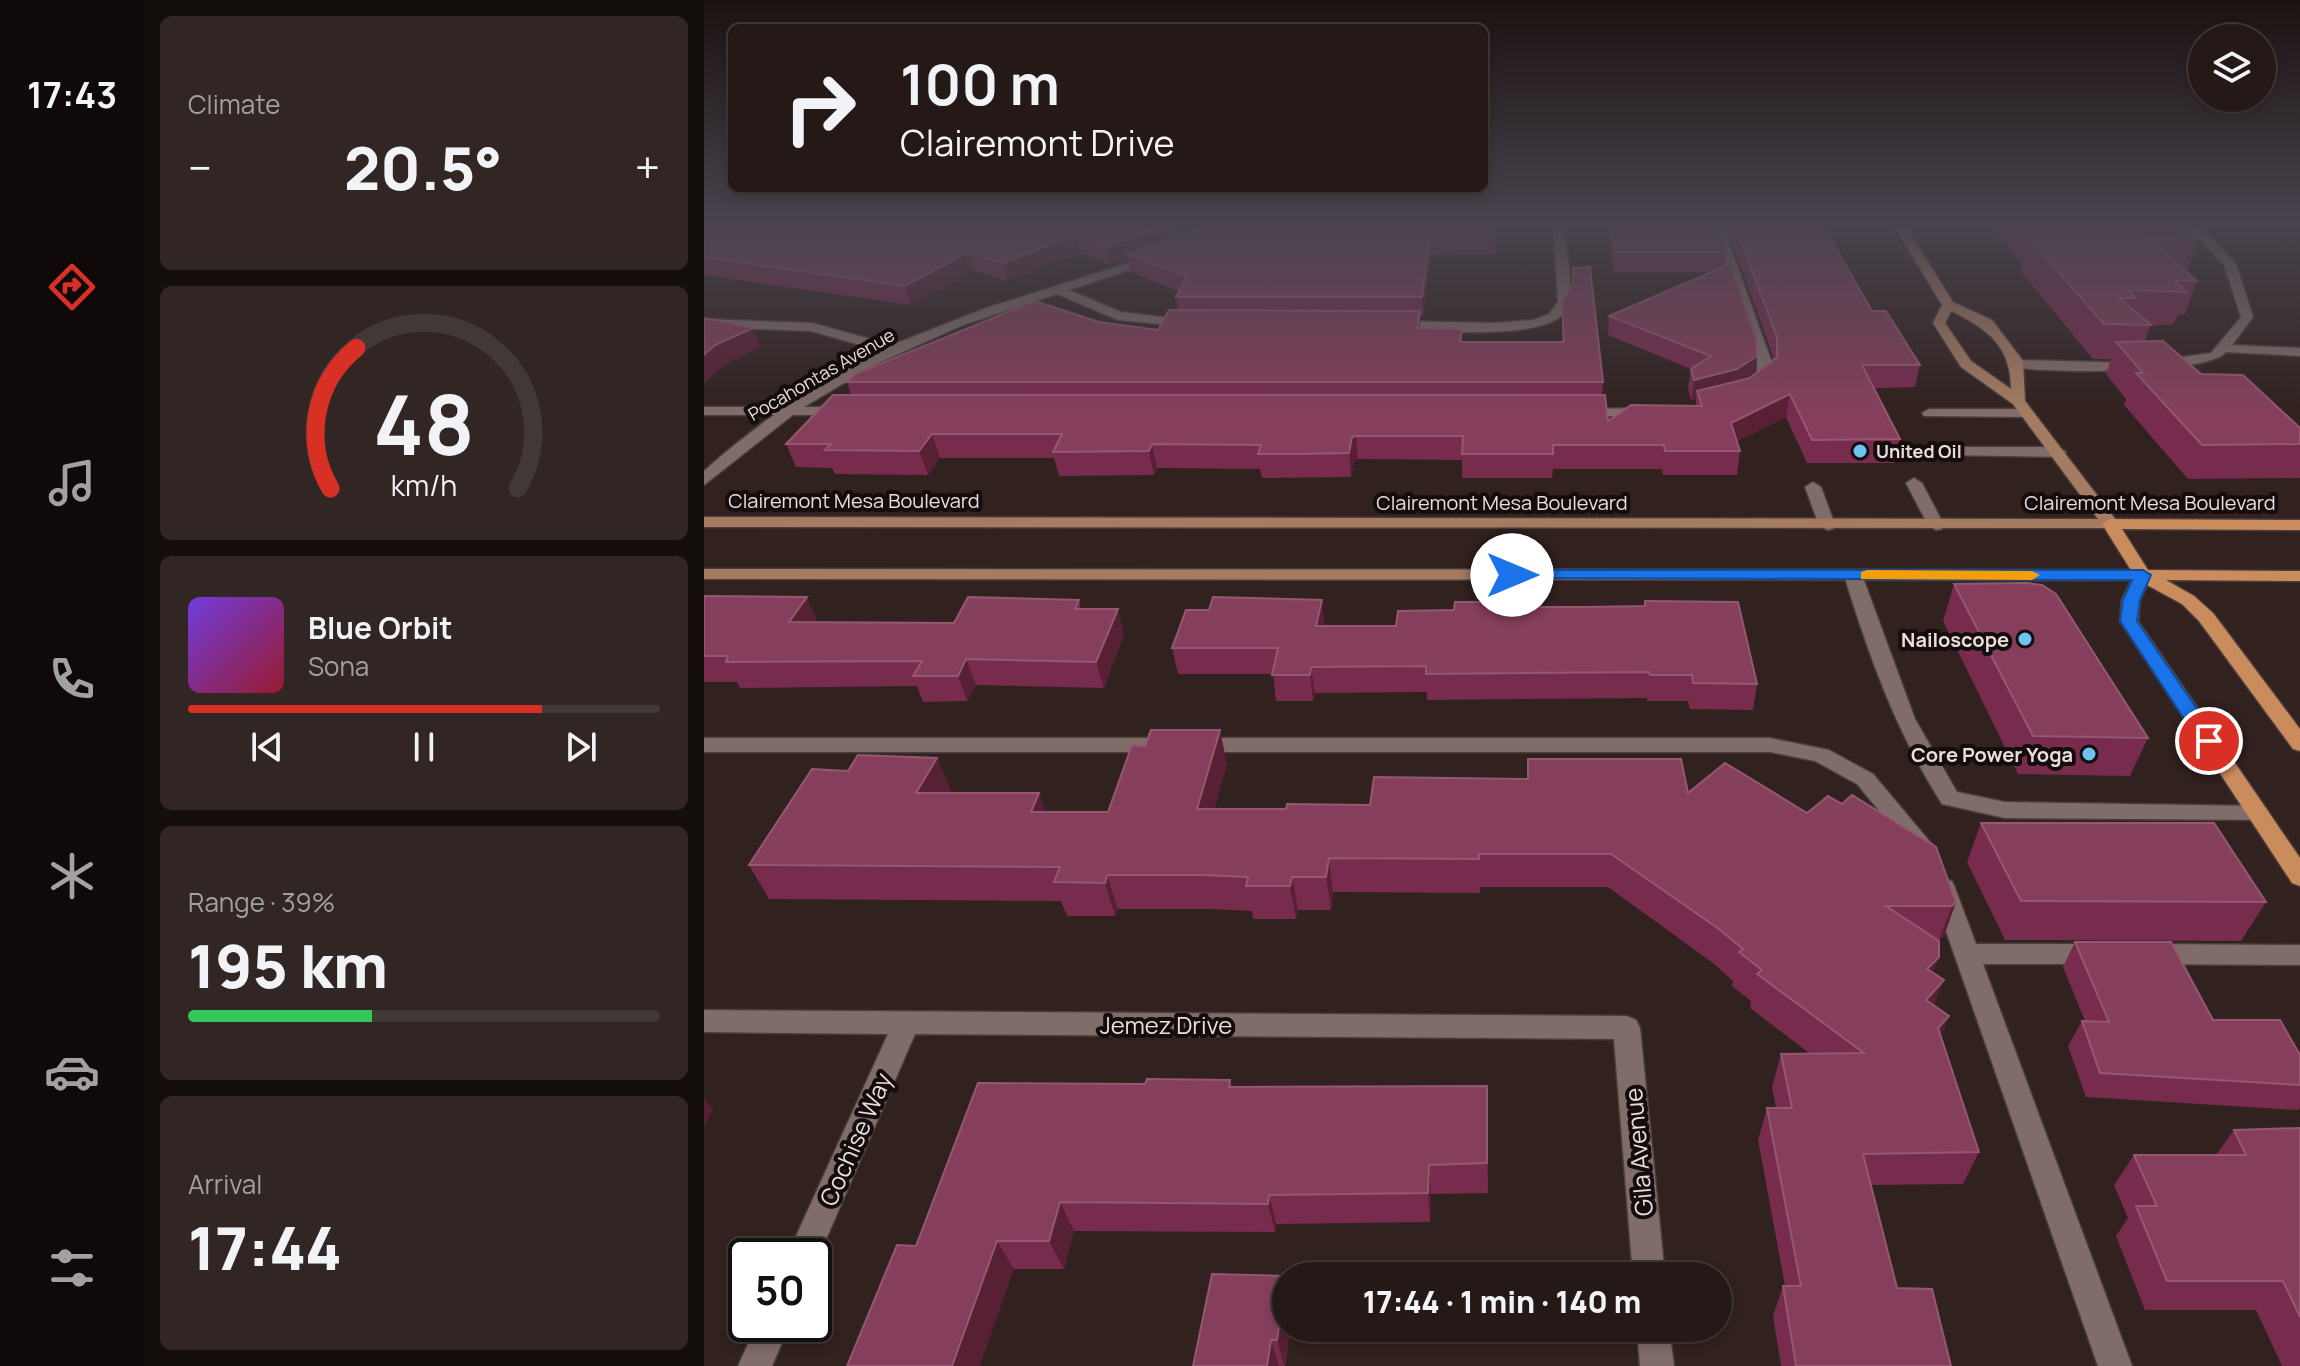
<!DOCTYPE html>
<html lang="en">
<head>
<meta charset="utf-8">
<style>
  body { margin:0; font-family:Manrope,sans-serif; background:#312624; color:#f1f3f6; height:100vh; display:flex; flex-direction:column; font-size:30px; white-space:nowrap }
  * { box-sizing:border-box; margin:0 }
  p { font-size:26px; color:#a3a0a1 }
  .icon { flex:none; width:44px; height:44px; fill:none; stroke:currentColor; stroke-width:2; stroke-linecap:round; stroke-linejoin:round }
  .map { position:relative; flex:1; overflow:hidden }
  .sheet { display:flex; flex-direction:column; gap:16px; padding:16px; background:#140e0d; width:560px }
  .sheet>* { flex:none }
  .top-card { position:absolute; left:24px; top:24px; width:760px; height:168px; border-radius:12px; box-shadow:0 4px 12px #0003,0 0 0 2px #423836; background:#251917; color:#f1f3f6; overflow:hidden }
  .controls { position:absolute; left:1484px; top:24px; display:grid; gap:16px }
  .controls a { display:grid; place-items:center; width:88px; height:88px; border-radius:50%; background:#251917; box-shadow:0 4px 12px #0003,0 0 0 2px #423836; font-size:40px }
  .speed { position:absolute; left:24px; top:1238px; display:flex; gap:16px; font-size:40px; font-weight:700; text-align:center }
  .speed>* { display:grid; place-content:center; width:104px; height:104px; border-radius:50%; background:#251917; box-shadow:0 4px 12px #0003,0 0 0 2px #423836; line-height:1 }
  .speed .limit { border:4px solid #111; border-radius:12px; background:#fff; color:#111 }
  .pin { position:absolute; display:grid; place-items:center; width:68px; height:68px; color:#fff; margin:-34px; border:4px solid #fff; border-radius:50%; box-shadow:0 2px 8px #0007 }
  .me { position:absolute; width:88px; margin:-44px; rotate:90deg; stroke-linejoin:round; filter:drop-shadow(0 0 6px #0008) }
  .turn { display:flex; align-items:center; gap:28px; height:168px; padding:0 40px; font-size:36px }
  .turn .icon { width:104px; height:104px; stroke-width:2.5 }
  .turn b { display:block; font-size:56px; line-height:68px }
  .big { font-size:60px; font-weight:800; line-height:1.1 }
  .sheet .widget { flex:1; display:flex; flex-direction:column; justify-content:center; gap:12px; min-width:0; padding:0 28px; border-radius:12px; background:#312624 }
  .sheet .dial { align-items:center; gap:0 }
  .dial svg { height:208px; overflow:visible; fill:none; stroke:#423836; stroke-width:7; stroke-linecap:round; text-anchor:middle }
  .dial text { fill:#f1f3f6; stroke:none }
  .song { display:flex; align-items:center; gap:24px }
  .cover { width:96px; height:96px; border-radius:12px; background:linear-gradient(135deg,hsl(260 70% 55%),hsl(350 70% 35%)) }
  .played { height:8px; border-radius:4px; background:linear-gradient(90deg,#d93025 75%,#423836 75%) }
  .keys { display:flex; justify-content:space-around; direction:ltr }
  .heat { display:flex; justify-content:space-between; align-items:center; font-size:44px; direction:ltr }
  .charge { height:12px; border-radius:6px; background:linear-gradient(90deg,#34c759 39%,#423836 0) }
  .trip { position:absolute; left:568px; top:1262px; width:460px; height:80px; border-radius:40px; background:#251917; box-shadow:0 4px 12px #0003,0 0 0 2px #423836; font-weight:800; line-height:80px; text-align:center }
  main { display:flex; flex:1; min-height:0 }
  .tab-bar { display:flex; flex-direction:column; width:144px; justify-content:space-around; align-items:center; background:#0f0a09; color:#a3a0a1 }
  .tab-bar .icon { width:56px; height:56px }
  .tab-bar .current { color:#d93025 }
  .tab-bar b { font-size:36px; color:#f1f3f6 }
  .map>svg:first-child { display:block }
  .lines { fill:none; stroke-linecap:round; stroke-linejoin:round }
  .lane-casing { stroke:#4a3d3c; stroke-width:3 }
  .street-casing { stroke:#4a3d3c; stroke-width:3 }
  .secondary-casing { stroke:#4a3d3c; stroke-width:3 }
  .primary-casing { stroke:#4a3d3c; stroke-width:3 }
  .lane { fill:#806c69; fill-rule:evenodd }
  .street { fill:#806c69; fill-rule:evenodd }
  .secondary { fill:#a57c62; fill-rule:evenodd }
  .primary { fill:#ca8c5c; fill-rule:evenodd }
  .wall { fill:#782c4d; fill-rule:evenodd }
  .shaded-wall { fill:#572034 }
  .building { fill:#853f5c; stroke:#945870; stroke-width:2 }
  .route { fill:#1a73e8; stroke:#114b97; stroke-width:2 }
  .slow { fill:#f59e0b }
  .poi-dot { fill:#6dc2f3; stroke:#140d0c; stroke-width:3 }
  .labels { text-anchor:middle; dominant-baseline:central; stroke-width:8; stroke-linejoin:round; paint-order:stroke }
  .far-street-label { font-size:18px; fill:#e9dedc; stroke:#140d0c }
  .far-poi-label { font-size:18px; font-weight:bold; fill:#e9dedc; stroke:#140d0c; text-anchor:start }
  .street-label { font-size:20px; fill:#e9dedc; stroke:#140d0c }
  .poi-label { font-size:20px; font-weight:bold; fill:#e9dedc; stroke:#140d0c; text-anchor:end }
  .near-street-label { font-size:24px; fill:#e9dedc; stroke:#140d0c }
</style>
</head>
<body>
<main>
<nav class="tab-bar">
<b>17:43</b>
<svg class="icon current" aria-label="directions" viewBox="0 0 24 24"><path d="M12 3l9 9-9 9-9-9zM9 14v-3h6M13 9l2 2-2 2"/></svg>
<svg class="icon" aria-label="music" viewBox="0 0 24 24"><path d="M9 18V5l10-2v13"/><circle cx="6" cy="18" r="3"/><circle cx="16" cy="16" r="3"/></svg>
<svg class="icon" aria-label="phone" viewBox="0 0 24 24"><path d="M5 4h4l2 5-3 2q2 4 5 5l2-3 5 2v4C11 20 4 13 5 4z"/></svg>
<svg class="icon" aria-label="climate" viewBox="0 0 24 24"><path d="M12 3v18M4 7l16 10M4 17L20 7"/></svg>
<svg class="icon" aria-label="car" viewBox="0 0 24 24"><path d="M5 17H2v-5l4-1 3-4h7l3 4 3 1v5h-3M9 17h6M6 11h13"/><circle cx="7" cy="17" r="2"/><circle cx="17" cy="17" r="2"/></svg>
<svg class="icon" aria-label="filters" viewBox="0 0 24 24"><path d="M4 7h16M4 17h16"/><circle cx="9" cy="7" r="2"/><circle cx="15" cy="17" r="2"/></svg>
</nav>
<section class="sheet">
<div class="widget"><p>Climate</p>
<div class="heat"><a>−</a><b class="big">20.5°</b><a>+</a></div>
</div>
<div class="widget dial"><svg viewBox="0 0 100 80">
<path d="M14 69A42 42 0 1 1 86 69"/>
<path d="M14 69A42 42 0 0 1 24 15" stroke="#d93025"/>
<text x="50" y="56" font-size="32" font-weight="700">48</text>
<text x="50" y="72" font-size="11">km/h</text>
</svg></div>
<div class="widget">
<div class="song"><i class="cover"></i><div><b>Blue Orbit</b><p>Sona</p></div></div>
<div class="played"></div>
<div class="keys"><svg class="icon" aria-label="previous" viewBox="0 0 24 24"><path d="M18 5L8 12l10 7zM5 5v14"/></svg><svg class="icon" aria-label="pause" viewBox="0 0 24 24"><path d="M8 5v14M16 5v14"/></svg><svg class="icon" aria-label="next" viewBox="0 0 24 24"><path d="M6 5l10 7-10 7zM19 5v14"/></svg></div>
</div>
<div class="widget"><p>Range · 39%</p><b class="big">195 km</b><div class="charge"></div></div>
<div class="widget"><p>Arrival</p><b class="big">17:44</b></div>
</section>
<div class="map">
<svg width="1596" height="1366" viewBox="0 0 1596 1366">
  <rect width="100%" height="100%" fill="#31211f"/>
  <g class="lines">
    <g class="lane-casing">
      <path id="lane" d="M1006,221H1017L1067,360V379L1052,390L1040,387L1053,377V360Z
        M1479,221H1490L1532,264L1549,317L1528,345L1596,348V356L1522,352C1504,375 1341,373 1309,367L1307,364L1314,360L1435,363L1507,353L1537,317L1520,265Z
        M0,407H140L147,411L140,415H0Z
        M944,408L951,412L949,415L876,417L869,413L876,409Z
        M1225,409H1323L1330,413L1323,417L1220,416L1218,413Z
        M1246,447H1354L1362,452L1354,457L1241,455V449Z
        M1210,478L1218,483L1240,525L1238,529L1232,530L1224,525L1202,483Z
        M1109,482L1117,487L1131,525L1129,529L1123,530L1115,525L1101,487Z
        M1149,570L1158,575L1211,719L1253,792L1301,802L1554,806L1562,808L1565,814L1562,820L1301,818L1238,804C1192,732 1165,656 1140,575Z
        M0,738H1066L1125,750L1169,774L1232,849L1228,855L1220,858L1212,855L1153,784L1111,761L1066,752H0Z
        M1239,879L1248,881L1251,888L1272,944H1390L1399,947L1403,954L1399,961L1390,964H1279L1428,1366H1394L1227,888L1230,881Z
        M1446,944L1596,945V965L1446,964L1437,961L1433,954L1437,947Z"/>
    </g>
    <g class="street-casing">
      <path id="street" d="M849,221H859C861,244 869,280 866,302C860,345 723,330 691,329L685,325L691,321L790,323L829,320L845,314L854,302Z
        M451,255L457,258L455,260L365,290L417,312L483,320L489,324L488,327L414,320L353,294L259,325L170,365L95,410L0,485V471C53,423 113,383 177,351L107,331L0,327V319L108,323L188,345L282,308Z
        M0,1010L923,1016L932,1020L936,1028L961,1276H929L910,1039L211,1034L110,1267V1256H83L184,1034L0,1032Z
        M53,1324H86L68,1366H34Z
        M933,1328H965L970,1366H936Z"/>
    </g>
    <g class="secondary-casing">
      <path id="secondary" d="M1187,221H1198L1249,302L1288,320L1319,361L1321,401L1412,520V528L0,527V517L1394,519L1309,404L1257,367L1229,323L1238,305ZM1247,311C1284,329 1307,346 1307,389L1267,361L1241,323Z
        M0,569L1439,570L1448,575L1439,580L0,579Z"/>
    </g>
    <g class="primary-casing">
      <path id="primary" d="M1406,519L1596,520V530L1418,529L1444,570L1596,571V581L1462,580L1490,596L1509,613L1596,729V751L1589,749L1495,621L1478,604L1443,585L1436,600L1434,621L1596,858V886L1588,883L1416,621L1418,600L1430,575L1398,524Z"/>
    </g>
    <use href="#lane" class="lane"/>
    <use href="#street" class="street"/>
    <use href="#secondary" class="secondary"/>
    <use href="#primary" class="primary"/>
  </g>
  <path class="wall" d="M0,221H791V254L728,255L719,316H716V328L758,329V342H858V301L868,286L869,268L899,382L898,395L904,421L992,406V399L987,400L984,389L987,369L904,335L905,316L1007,272H910L902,221H1012L1023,252L1021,266L1050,375L1070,359L1040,275V272H1039L1018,221H1116L1168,311L1216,365L1211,387L1169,388L1196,439L1190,463H1103L1082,417L1033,441L1036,451L1033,475H959L958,469H849L848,478H758V460L654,459L650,461L647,477L558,478L556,469L453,468L450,475L355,476L350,458H236L224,475L131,474L128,468L92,467L82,444L147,395L143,382L395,322L454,330L474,310L472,297L475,291L426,272L424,259L406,265L376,253L304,282L271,271L207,305L0,275ZM451,236L465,240L453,244Z
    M1282,221H1472L1495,240L1483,271L1493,281L1481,314H1474L1469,325H1447L1441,341L1596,428V478L1484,479L1420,405L1422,399L1402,374L1407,359H1389L1317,272L1319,264Z
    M1250,584L1444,738L1426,776L1314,774L1239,621Z
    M0,596L114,622L250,623L375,600L377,609L420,634L400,688L272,685L263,701L219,702L213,686L36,688L33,682H0Z
    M941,601L1053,684L1049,710L986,709L984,701H943V698L723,700V692L611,693L609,701H572L569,674H474L468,648L621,625L620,626H692L750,610L796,607L940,606Z
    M233,758L247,791L246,793L342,812H404L523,764L510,809H582L666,805L984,793L1103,813L1252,902L1240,936L1235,940H1233L1229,973L1230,1005L1237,1037L1275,1152L1259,1184L1167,1185L1193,1288L1247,1366H1077L1069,1316L1079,1286H1081L1054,1140L1063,1108H1072L1068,1087L1077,1054L1105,1053L1046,1008L1047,1001L1028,986L1029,981L1009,963L904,887H776V893L629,892L627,910H594L592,919H549L548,911L506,909H414L411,916H363L357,901L65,899L45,865L144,771Z
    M1277,823L1562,902L1537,941L1301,940L1263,862Z
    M1371,942L1509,1020L1596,1055V1108L1594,1110L1382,1097L1364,1046L1378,1021H1381L1359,967Z
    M526,1080L528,1087L783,1086L784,1193L727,1194L726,1222L572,1224L571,1232L370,1231L360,1269H310L212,1246L441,1084Z
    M1596,1128V1366H1578L1552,1310H1441L1412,1236L1424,1218L1410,1185L1430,1155H1512L1530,1130Z
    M582,1328H586L581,1366H489Z"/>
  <path class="shaded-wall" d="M476,221H518L474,242L471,224Z
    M450,231L454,249L423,254L424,259L406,265L402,246Z
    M372,235L376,253L304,282L299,263Z
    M727,236L728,255L719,316L718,297Z
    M265,252L271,271L207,305L201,286Z
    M49,328L57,347L19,366L0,384V355L11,345Z
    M1053,356L1050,375L1031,389L993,391L992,399L987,400L990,380Z
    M1086,394L1082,417L1024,446L1027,423Z
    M228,434L236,458L224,475L215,451Z
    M652,436L654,459L650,461L647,477L645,453L648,437Z
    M448,444L453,468L450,475L445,451Z
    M103,597L114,622H85Z
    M618,600L621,625L616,652L612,626Z
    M414,609L420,634L400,688L392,662Z
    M262,659L272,685L263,701L254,676Z
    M607,667L611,693L609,701L606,675Z
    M516,730L523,764L501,843L493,809Z
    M233,758L247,791L227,827L212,793Z
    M335,793L347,826L327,812Z
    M625,858L629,892L627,910L622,877Z
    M403,875L414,909L411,916L401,883Z
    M588,877L594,910L592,919L586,886Z
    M1252,902L1240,936L1235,940L1248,906Z
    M1235,957L1222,991L1223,969Z
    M1240,980L1227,1014L1222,1000Z
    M1245,1016L1232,1049L1234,1028Z
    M0,1098L9,1109L0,1126Z
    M725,1165L727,1194L726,1222L724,1193Z
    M565,1195L572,1224L571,1232L564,1204Z
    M356,1202L370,1231L360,1269L345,1241Z
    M293,1241L310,1269L276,1366H248Z
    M582,1277V1328H586L580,1366L573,1340Z
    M567,1340L575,1366H563Z"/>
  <path class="building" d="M0,221H415L450,231L402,246L372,235L299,263L265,252L201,286L0,257Z
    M508,221H791V236H727L718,297H472L483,276L423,254L478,235Z
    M906,221H1012L1023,252H911Z
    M1028,221H1116L1168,311H1182L1216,365H1158L1196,439L1108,440L1086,394L1027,423L1036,451H961L960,445H849V454H758L759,436H652L648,437L645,453L595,454H554L557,445L448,444L445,451L349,452L358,434H228L215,451L121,450L127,444H82L129,395H901L904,421L927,405L998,406L993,391L1046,378L1073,357V337L1042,255L1049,252H1041Z
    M1317,221H1472L1495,240L1444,238L1493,281L1471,280L1482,292L1424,290L1431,298H1415L1447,325L1400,324L1326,240H1335Z
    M1026,264L1053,341V356L1033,369L990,380L987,369L1007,356L905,316Z
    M886,267L899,382H143L151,374L331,301L395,322L454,330L465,310L716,311L713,328L758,329L756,342H860L858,301L869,284V268Z
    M0,318L49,328L11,345L0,355Z
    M1459,341L1497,374L1539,375L1596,428V444L1498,445L1432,373H1439L1412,342Z
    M1323,583L1338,585L1352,594L1444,738L1329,736L1250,584Z
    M0,596L103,597L85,622L250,623L264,597L375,600L371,609H414L392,662L262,659L254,676H209L218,661L22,662L24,656H0Z
    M509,597L618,600L612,626H692L694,611L750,610L751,602H796V607H882L941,606V601L1034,602L1053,684L989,683L988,675H946L945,672L722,674V666L607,667L606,675H568L574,648H468L482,610H505Z
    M447,730H516L493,809H582L583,804L666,805L670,777L824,779V759H977L984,793L1021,763L1103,813L1124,796L1138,804L1148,795L1232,847L1252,902L1248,906H1182L1235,941V957L1223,969L1240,980L1222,1000L1245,1016L1234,1028L1275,1152L1159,1154L1193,1288L1228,1289L1247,1366H1092L1079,1286H1097L1063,1108H1088L1077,1054L1160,1053L1053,974L1058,970L1035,952L1039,949L1015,929L907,854H775V859L625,858L622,877H588L586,886H542L544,877L498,875H403L401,883L350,882L356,867L45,865L108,769L144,771L154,755L233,758L212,793H335L327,812H404L428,745L441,746Z
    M1277,823H1510L1562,902L1317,901Z
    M1371,942H1467L1509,1020H1576L1596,1055V1085L1396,1073L1378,1021L1405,1022Z
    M443,1079L526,1080L525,1087L783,1086V1163L725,1165L724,1193L565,1195L564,1204L356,1202L345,1241H293L248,1366H143L193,1245L212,1246L274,1083L441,1084Z
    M1596,1128V1317L1579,1281H1463L1432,1206H1453L1430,1155H1542L1530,1130Z
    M508,1274L582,1276L573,1340H567L563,1366H489Z"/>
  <linearGradient id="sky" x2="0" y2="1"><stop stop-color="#1b1211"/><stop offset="0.54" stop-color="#48434d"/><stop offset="1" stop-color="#48434d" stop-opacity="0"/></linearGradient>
  <rect width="1596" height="413" fill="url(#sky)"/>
  <path class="route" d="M808,570H1439L1447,575L1436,600L1433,621L1515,741L1512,746H1498L1416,621L1419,600L1428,580L802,578L800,575Z"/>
  <path class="slow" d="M1163,570L1328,571L1336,575L1328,580L1157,579V572Z"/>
  <g class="poi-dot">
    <circle cx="1156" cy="451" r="8"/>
    <circle cx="1321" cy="639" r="8"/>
    <circle cx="1385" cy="754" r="8"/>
  </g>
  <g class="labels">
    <g class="far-street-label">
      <text transform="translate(117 374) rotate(-30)">Pocahontas Avenue</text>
    </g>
    <g class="far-poi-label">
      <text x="1172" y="451">United Oil</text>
    </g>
    <g class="street-label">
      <text x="150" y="500">Clairemont Mesa Boulevard</text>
      <text x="798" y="502">Clairemont Mesa Boulevard</text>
      <text x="1446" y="502">Clairemont Mesa Boulevard</text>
    </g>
    <g class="poi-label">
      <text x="1305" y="639">Nailoscope</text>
      <text x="1369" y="754">Core Power Yoga</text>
    </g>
    <g class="near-street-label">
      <text x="462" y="1024">Jemez Drive</text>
      <text transform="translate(151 1139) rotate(-66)">Cochise Way</text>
      <text transform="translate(934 1152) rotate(-95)">Gila Avenue</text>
    </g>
  </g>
</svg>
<div class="controls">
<a><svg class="icon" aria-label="layers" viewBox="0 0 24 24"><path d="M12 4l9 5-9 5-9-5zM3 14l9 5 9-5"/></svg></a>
</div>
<div class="speed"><div class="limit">50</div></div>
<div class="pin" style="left:1505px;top:741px;background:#d93025"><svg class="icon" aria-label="arrive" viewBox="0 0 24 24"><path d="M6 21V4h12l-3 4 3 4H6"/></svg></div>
<svg class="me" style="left:808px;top:575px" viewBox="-20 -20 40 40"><circle r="19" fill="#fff"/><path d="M0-13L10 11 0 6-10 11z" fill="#1a73e8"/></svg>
<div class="trip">17:44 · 1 min · 140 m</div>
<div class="top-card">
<div class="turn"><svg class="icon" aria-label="right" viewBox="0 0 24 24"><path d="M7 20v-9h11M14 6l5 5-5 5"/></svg><div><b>100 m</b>Clairemont Drive</div></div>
</div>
</div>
</main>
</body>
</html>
